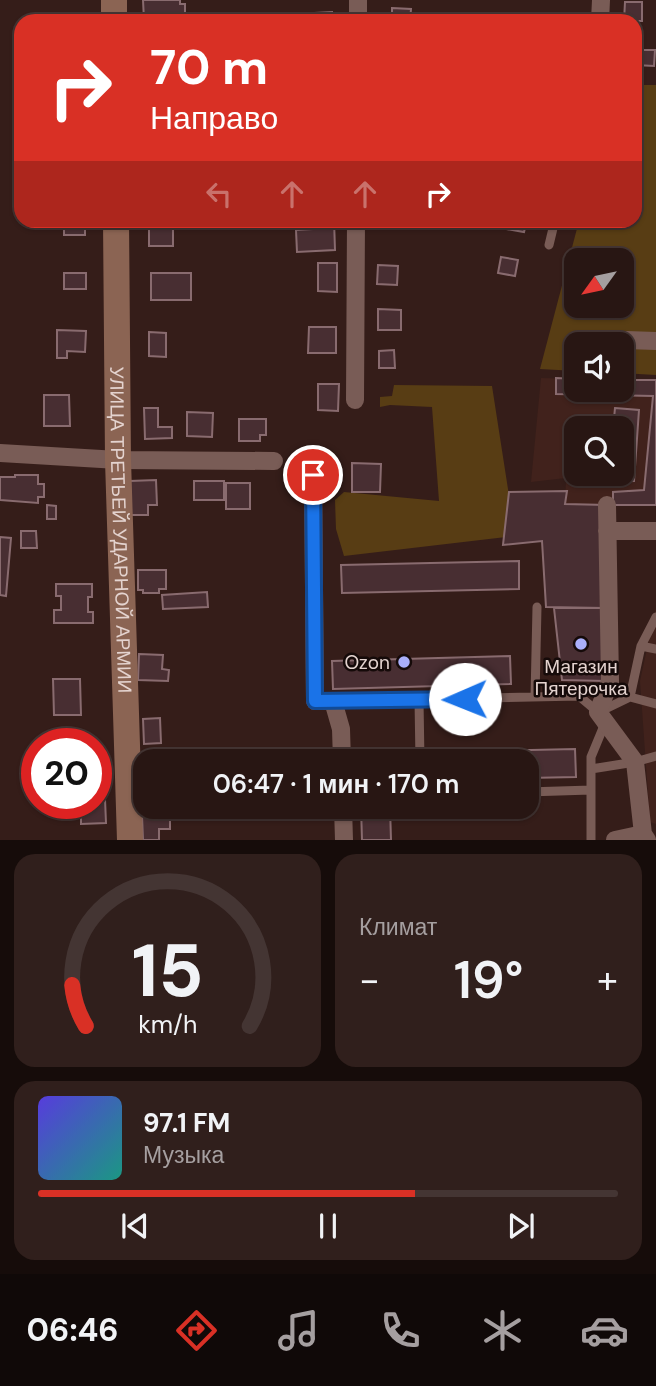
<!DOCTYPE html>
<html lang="ru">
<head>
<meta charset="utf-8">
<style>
  body { margin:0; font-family:"DM Sans",sans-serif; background:#301f1c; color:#f1f3f6; height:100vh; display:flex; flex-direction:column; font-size:26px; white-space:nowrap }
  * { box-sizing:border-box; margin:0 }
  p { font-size:23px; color:#a59fa0 }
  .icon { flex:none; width:38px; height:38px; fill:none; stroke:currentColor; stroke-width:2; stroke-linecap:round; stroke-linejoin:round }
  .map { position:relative; height:840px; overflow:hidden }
  .drawer { display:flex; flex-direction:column; gap:14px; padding:14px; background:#160c0a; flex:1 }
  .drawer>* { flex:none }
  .guide { position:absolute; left:14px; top:14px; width:628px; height:214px; border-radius:21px; box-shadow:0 2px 5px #0004,0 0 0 2px #443533; background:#d93025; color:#fff; overflow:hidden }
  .needle { width:46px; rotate:237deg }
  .tools { position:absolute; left:564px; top:248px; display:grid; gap:14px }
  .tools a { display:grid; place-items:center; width:70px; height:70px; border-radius:14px; background:#281613; box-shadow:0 2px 5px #0004,0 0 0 2px #443533; font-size:35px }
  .speed { position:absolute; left:21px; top:728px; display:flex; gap:14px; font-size:35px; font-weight:700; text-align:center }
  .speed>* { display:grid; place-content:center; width:91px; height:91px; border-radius:50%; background:#281613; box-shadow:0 2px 5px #0004,0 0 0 2px #443533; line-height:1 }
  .speed .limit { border:10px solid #d22; background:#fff; color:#111 }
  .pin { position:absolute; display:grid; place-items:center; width:60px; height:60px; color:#fff; margin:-30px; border:4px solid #fff; border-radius:50%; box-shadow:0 2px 7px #0007 }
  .me { position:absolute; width:77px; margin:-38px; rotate:269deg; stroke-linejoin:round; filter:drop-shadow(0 0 5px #0008) }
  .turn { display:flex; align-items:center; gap:24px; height:147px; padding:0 21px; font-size:32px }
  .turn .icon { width:91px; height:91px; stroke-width:2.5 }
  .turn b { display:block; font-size:49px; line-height:60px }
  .lanes { display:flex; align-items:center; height:66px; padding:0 21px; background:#0003; justify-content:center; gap:35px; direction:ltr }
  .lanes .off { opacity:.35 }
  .big { font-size:52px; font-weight:600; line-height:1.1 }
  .drawer .tile { flex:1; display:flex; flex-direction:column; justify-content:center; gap:10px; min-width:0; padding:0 24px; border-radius:21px; background:#301f1c }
  .drawer .dial { align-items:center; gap:0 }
  .dial svg { height:182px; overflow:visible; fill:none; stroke:#443533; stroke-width:7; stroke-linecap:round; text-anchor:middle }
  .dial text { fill:#f1f3f6; stroke:none }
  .song { display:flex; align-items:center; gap:21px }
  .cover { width:84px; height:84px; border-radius:10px; background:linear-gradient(135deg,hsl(250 70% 55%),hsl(170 70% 35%)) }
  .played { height:7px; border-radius:4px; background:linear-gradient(90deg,#d93025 65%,#443533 65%) }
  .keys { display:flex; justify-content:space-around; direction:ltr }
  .heat { display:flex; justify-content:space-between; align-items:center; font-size:38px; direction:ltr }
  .drawer .tiles { flex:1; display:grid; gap:14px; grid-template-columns:1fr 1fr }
  .tile:last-child { grid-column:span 2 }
  .trip { position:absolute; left:133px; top:749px; width:406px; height:70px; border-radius:21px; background:#281613; box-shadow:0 2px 5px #0004,0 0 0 2px #443533; font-weight:600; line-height:70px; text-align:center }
  .dock { display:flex; height:112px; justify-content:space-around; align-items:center; background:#100908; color:#a59fa0 }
  .dock .icon { width:49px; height:49px }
  .dock .selected { color:#d93025 }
  .dock b { font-size:32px; color:#f1f3f6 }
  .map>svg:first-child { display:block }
  .built { fill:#41221c; fill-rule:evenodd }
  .green { fill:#583d14; fill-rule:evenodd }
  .building { fill:#482e32; stroke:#896b6f; stroke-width:2 }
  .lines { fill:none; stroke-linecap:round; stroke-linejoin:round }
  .service { stroke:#795c56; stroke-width:9 }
  .minor { stroke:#795c56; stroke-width:18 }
  .secondary { stroke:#8b6453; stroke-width:26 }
  .route-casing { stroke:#114b97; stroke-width:18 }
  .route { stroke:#1a73e8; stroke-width:12 }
  .poi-dot { fill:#aaaffb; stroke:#150a09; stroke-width:2.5 }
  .labels { text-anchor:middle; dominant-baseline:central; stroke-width:5; stroke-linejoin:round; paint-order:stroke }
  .street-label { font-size:19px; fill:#e4d3cf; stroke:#150a09 }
  .poi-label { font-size:19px; fill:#e4d3cf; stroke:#150a09; text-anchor:end }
</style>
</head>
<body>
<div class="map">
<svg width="656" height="840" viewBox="0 0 656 840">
  <rect width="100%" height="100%" fill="#351d19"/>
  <path class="built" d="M541,378L576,379V390H621V380H656V505L565,504L566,478L531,482ZM576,429H621V474H576Z
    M656,608V824L650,822L640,681Z"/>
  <path class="green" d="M635,85H656V375L621,373V345H576V371L540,369L579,221L635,220ZM576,261H621V306H576Z
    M394,385L492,386L510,502L506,537L344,556L336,529L335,500L344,492L439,501L432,407L390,405L380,407V397L392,396Z"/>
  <path class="building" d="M143,0H180V4H185V17H181V21L144,20Z
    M625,2H642V21H624Z
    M392,8L411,9L410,21H384V16L392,17Z
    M332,12V21H315V13Z
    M80,14V21H60V15Z
    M635,50H655L654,66L635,65Z
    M64,220H85V235H64Z
    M311,220H334L335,250L297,252L296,230L312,229Z
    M501,220H527L524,232L506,229L507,225L500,224Z
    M149,225H173V246H149Z
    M501,257L518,260L515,276L498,273Z
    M318,263H337V292L318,291Z
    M378,265L398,266L397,285L377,284Z
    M64,273H86V289H64Z
    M151,273H191V300H151Z
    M378,309L401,310V330H378Z
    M309,327H336V353H308Z
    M57,330L86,331L85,352L67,351V358H57Z
    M149,332L166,333V357L149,356Z
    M394,350L395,368H379V351Z
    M556,378L576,379V390H621V380H656V505H613V492L644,490L653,396L556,394Z
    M318,384H339L338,411L318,410Z
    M44,395H69L70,426H44Z
    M144,408H158V427H172V438L145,439Z
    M615,408L639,410L634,481L608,482L609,474H621V429H613Z
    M187,412L213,413L212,437L187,436Z
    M239,419H266V435H260V441H239Z
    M352,463L381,464L380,492H352Z
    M15,475H38V484H44V497H38V503L0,500V477H15Z
    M156,480L157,505H148V515H131L130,481Z
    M194,481H224V500H194Z
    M226,483H250V509H226Z
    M567,491L565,504L607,505L604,608L546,607L542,541L503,545L509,492Z
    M47,505L56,506V519H47Z
    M21,531H36L37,548H21Z
    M0,537L11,538L6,596L0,595Z
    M519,561V589L342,593L341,565Z
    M138,570H166V589H159V593H143V590H138Z
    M56,584H92V597H88V612H93V623H54V610H61V596H56Z
    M207,592L208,607L163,609L162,595Z
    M554,608H604L605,681L562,680Z
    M139,654L163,655L162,669L169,670L168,681L138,680Z
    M510,656L511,684L333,689L332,661Z
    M53,679H80L81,715H54Z
    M160,718L161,743L144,744L143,719Z
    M96,746H99L101,781L96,782Z
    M575,749L576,777L527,778V761H438V752Z
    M360,750H388V761H360Z
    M142,778H145V804H142Z
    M96,799H105L106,823L81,824V803H96Z
    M361,807H390L391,840H362Z
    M142,816H170V829H159V840H143Z"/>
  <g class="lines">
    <path class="service" d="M549,245L555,220
      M641,646L656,649
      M535,697L537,607
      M630,697L641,646L656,617
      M419,700L420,761
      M333,701L579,696L598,712L603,728L591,757V840
      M599,712L630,697L656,704
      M591,769L635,762L656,756
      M527,792L591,790"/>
    <path class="minor" d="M358,21V0
      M600,21L601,0
      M626,340L656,341
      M355,400L356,220
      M0,453L118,460L274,461
      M313,475L315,701H333L341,729L342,761
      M607,505L610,681L598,712L635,762L643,834
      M607,531H656
      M343,807L344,840
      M615,840L643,834L647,840"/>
    <g class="secondary">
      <path d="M114,0V21"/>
      <path id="s1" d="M116,220L118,460L130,840"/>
    </g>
  </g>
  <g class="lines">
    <g class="route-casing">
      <path id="route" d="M313,475L315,701L465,699"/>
    </g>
    <use href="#route" class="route"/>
  </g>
  <g class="poi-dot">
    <circle cx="581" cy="644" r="7"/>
    <circle cx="404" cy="662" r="7"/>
  </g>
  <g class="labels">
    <g class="street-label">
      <text stroke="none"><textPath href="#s1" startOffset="310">УЛИЦА ТРЕТЬЕЙ УДАРНОЙ АРМИИ</textPath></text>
    </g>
    <g class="poi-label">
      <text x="390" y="662">Ozon</text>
      <text x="581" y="666" text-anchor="middle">Магазин<tspan x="581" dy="22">Пятерочка</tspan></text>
    </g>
  </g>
</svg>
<div class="tools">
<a><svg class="needle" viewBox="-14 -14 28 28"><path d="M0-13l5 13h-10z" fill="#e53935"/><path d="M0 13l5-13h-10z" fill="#a59fa0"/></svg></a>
<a><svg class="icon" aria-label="sound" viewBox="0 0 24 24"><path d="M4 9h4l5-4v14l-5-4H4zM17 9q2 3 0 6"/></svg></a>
<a><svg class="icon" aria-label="search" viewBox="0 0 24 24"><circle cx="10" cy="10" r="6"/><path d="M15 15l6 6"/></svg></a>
</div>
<div class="speed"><div class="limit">20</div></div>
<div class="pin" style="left:313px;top:475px;background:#d93025"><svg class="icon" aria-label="arrive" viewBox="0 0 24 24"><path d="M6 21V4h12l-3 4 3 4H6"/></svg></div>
<svg class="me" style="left:465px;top:699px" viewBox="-20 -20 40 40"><circle r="19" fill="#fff"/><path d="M0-13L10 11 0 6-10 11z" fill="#1a73e8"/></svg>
<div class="trip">06:47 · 1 мин · 170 m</div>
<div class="guide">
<div class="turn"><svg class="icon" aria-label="right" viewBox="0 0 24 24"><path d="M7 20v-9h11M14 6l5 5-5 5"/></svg><div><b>70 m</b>Направо</div></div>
<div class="lanes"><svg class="icon off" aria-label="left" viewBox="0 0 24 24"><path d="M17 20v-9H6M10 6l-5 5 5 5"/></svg><svg class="icon off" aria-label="ahead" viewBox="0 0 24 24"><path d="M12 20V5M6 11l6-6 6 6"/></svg><svg class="icon off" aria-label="ahead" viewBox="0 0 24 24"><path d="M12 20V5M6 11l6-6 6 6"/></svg><svg class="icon" aria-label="right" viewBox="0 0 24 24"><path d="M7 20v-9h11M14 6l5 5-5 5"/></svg></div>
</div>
</div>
<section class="drawer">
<div class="tiles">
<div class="tile dial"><svg viewBox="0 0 100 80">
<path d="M14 69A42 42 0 1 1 86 69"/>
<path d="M14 69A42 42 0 0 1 8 51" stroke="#d93025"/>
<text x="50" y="56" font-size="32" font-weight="700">15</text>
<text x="50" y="72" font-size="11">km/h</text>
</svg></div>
<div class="tile"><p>Климат</p>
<div class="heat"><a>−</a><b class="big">19°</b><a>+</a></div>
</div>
<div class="tile">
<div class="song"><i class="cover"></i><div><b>97.1 FM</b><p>Музыка</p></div></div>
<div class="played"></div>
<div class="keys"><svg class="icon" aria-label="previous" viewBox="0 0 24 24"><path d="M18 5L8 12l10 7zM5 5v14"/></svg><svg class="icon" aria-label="pause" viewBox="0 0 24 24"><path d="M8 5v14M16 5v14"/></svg><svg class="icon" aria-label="next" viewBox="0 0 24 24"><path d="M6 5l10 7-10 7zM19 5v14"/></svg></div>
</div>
</div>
</section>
<nav class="dock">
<b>06:46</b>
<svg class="icon selected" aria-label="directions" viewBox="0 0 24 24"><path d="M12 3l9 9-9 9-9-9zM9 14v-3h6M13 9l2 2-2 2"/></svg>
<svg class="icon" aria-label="music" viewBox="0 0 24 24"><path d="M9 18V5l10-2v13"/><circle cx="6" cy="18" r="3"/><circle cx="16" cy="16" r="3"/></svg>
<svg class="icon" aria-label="phone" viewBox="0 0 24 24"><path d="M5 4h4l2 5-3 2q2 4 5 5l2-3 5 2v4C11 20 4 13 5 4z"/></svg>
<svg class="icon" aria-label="climate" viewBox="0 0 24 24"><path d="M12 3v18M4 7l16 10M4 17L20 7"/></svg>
<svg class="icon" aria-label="car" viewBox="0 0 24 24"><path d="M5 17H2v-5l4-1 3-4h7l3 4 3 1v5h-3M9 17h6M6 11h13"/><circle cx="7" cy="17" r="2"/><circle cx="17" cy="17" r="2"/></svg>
</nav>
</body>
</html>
